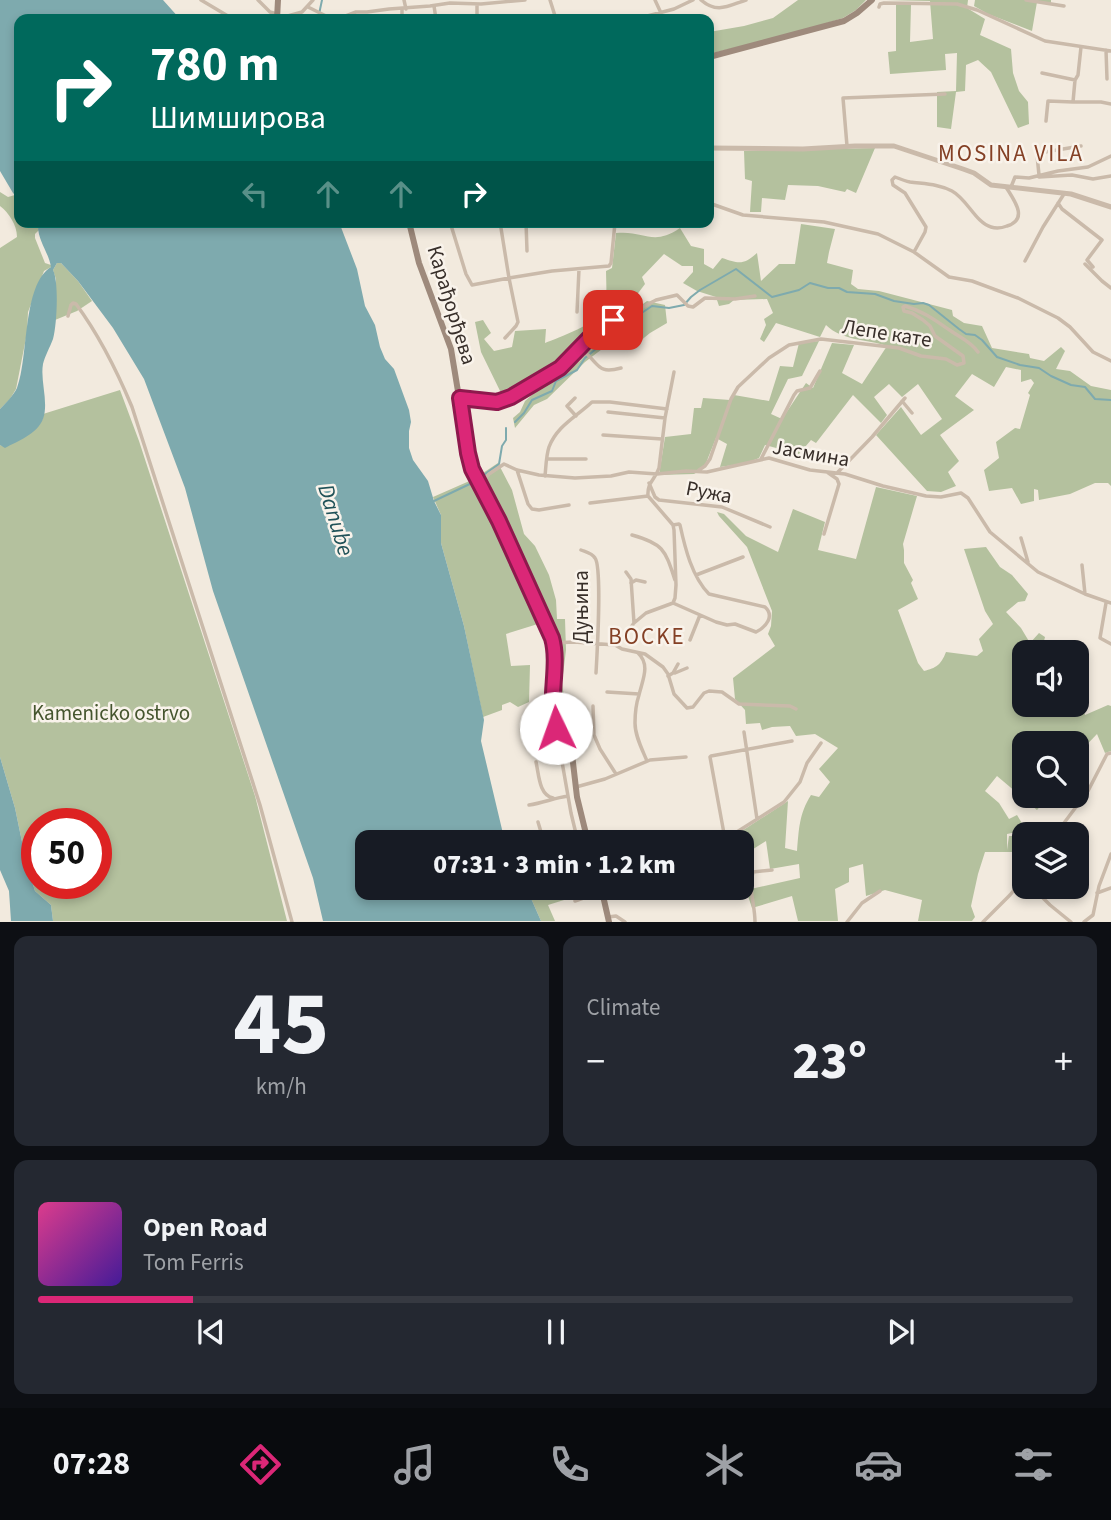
<!DOCTYPE html>
<html lang="en">
<head>
<meta charset="utf-8">
<style>
  body { margin:0; font-family:"Source Sans 3",sans-serif; background:#242831; color:#f1f3f6; height:100vh; display:flex; flex-direction:column; font-size:26px; white-space:nowrap }
  * { box-sizing:border-box; margin:0 }
  p { font-size:23px; color:#9ea1a6 }
  .icon { flex:none; width:38px; height:38px; fill:none; stroke:currentColor; stroke-width:2; stroke-linecap:round; stroke-linejoin:round }
  .map { position:relative; height:922px; overflow:hidden }
  .panel { display:flex; flex-direction:column; gap:14px; padding:14px; background:#0d0f14; flex:1 }
  .panel>* { flex:none }
  .top-card { position:absolute; left:14px; top:14px; width:700px; height:214px; border-radius:14px; box-shadow:0 4px 10px #0003; background:#00695c; color:#fff; overflow:hidden }
  .tools { position:absolute; left:1012px; top:640px; display:grid; gap:14px }
  .tools a { display:grid; place-items:center; width:77px; height:77px; border-radius:14px; background:#171b24; box-shadow:0 4px 10px #0003; font-size:35px }
  .speed { position:absolute; left:21px; top:808px; display:flex; gap:14px; font-size:35px; font-weight:700; text-align:center }
  .speed>* { display:grid; place-content:center; width:91px; height:91px; border-radius:50%; background:#171b24; box-shadow:0 4px 10px #0003; line-height:1 }
  .speed .limit { border:10px solid #d22; background:#fff; color:#111 }
  .pin { position:absolute; display:grid; place-items:center; width:60px; height:60px; color:#fff; margin:-30px; border-radius:14px; box-shadow:0 4px 10px #0006 }
  .me { position:absolute; width:77px; margin:-38px; rotate:357deg; stroke-linejoin:round; filter:drop-shadow(0 0 5px #0008) }
  .turn { display:flex; align-items:center; gap:24px; height:147px; padding:0 21px; font-size:32px }
  .turn .icon { width:91px; height:91px; stroke-width:2.5 }
  .turn b { display:block; font-size:49px; line-height:60px }
  .lanes { display:flex; align-items:center; height:66px; padding:0 21px; background:#0003; justify-content:center; gap:35px; direction:ltr }
  .lanes .off { opacity:.35 }
  .big { font-size:52px; font-weight:800; line-height:1.1 }
  .panel .tile { flex:1; display:flex; flex-direction:column; justify-content:center; gap:10px; min-width:0; padding:0 24px; border-radius:14px; background:#242831 }
  .panel .dial { align-items:center; gap:0 }
  .dial b { font-size:91px; line-height:1 }
  .song { display:flex; align-items:center; gap:21px }
  .cover { width:84px; height:84px; border-radius:10px; background:linear-gradient(135deg,hsl(330 70% 55%),hsl(260 70% 35%)) }
  .played { height:7px; border-radius:4px; background:linear-gradient(90deg,#db2777 15%,#363941 15%) }
  .keys { display:flex; justify-content:space-around; direction:ltr }
  .heat { display:flex; justify-content:space-between; align-items:center; font-size:38px; direction:ltr }
  .panel .tiles { flex:1; display:grid; gap:14px; grid-template-columns:1fr 1fr }
  .tile:last-child { grid-column:span 2 }
  .trip { position:absolute; left:355px; top:830px; width:399px; height:70px; border-radius:14px; background:#171b24; box-shadow:0 4px 10px #0003; font-weight:800; line-height:70px; text-align:center }
  .dock { display:flex; height:112px; justify-content:space-around; align-items:center; background:#090b0e; color:#9ea1a6 }
  .dock .icon { width:49px; height:49px }
  .dock .active { color:#db2777 }
  .dock b { font-size:32px; color:#f1f3f6 }
  .map>svg:first-child { display:block }
  .green { fill:#b4c19e; fill-rule:evenodd }
  .water { fill:#7eaaae }
  .lines { fill:none; stroke-linecap:round; stroke-linejoin:round }
  .stream { stroke:#7eaaae; stroke-width:2 }
  .minor { stroke:#cabaaa; stroke-width:3.5 }
  .tertiary { stroke:#cabaaa; stroke-width:5 }
  .secondary { stroke:#9e8a7c; stroke-width:6 }
  .route-casing { stroke:#8e194d; stroke-width:18 }
  .route { stroke:#db2777; stroke-width:12 }
  .labels { text-anchor:middle; dominant-baseline:central; stroke-width:5; stroke-linejoin:round; paint-order:stroke }
  .street-label { font-size:21px; fill:#382f2a; stroke:#f9f3eb }
  .park-label { font-size:21px; fill:#45552e; stroke:#f9f3eb }
  .neighbourhood-label { font-size:23px; letter-spacing:2px; fill:#844025; stroke:#f9f3eb }
  .water-label { font-size:23px; font-style:italic; fill:#205258; stroke:#f9f3eb }
</style>
</head>
<body>
<div class="map">
<svg width="1111" height="922" viewBox="0 0 1111 922">
  <rect width="100%" height="100%" fill="#f2eade"/>
  <path class="green" d="M798,0H866L856,10L843,18L798,32L709,54V32L744,26L773,18Z
    M886,0H968L967,8L985,19L980,35L1011,49L1013,73L1019,91L1028,102L1029,124L1018,128L991,72L978,60L966,65L965,91L956,92L951,129L937,127V92L956,91L957,53L945,54L946,70L890,74L888,52L896,51V5H911L910,42L933,39L930,1Z
    M975,0H1051V5L1037,2L1032,31L988,14L974,6Z
    M875,148L856,193L847,189L845,192L818,186L788,185L785,200L762,198L761,212H750L752,181L745,179L744,151Z
    M0,192L8,197L15,195L19,199V222H33L38,226L39,230L35,234V238L45,263L51,265V267L44,271L28,312L27,333L16,389L10,399L0,409V248L17,237C17,225 9,213 0,206Z
    M801,224L835,229L829,252L827,263L853,270L851,284L858,289L879,291L952,310L953,316L964,323L982,326L992,348L1029,354L1030,358L1044,361L1061,347L1065,351L1056,369L1070,371L1091,386L1111,390V486L1108,483H1095L1070,494L1039,500L1038,490L1034,489V501L1021,504L1012,488L989,491L984,470L999,458L996,442L1015,428L1020,429L1030,395L1028,393L1034,383L1031,379L1021,382V370L1006,367L994,387L972,374L955,396L974,410L940,435L959,461L948,472L956,486L941,492L927,491L876,435L901,407L921,435L942,419L918,384L902,397L889,384L874,397L887,415L881,423L853,395L816,443L811,440L799,454L765,445L759,458L747,463L720,467L727,444L716,438L704,468L694,474L659,475L665,437L691,434L694,408H701L703,398L730,400L734,395L769,401L780,366L793,367L799,343L819,341L802,376L788,379L771,414L782,419L806,383L813,388L832,343L854,345L842,373L862,384L887,346C867,339 842,341 826,325L820,337L776,323L764,342L760,339L766,325L764,319L773,313L767,299L734,300L729,304L719,306L716,297L697,291L683,283L693,272V266H682L664,254L642,277L645,284L627,308L601,323L559,366L508,396L503,397L481,352L475,322L483,320L491,333L484,339L494,351L512,347L515,331L546,329L545,343C560,337 597,324 603,310C608,297 606,283 606,271L612,268L616,233C645,230 652,247 680,228L691,246L704,249V264L713,269L722,258C738,263 743,266 757,253L761,281L779,264H795Z
    M57,263H61L78,281L92,301L77,311L55,320L56,279L53,270Z
    M647,301L665,305L667,323L650,333L634,346L614,340L585,362L547,399L534,405L515,428L513,418L520,412L525,401L540,388L539,382L560,370L566,372L580,361L588,352L620,326L625,317Z
    M120,390L139,441L255,796L287,921H53L51,905L35,891L27,866L15,808L0,757V445L5,447L43,419V414ZM37,824H96V884H37Z
    M498,463L512,490L524,534L535,546L549,575L556,600L557,619H565L566,650L562,683L565,704L573,730L572,736L566,739L560,733L557,735L551,717L550,707L553,649L548,633L541,623L506,634L511,666L530,665L529,702L518,707L510,702L502,705V710L483,717L464,626L441,543V515L433,497L474,479Z
    M876,487L917,496L903,544L904,550V563L913,580L911,583L918,599L898,610L918,663L924,671C936,668 941,665 946,652L977,656L983,651L979,639L993,624L985,611L964,549L986,547L1000,567L1012,575L1028,594L1025,601L1018,602L1006,612L1021,628L1030,643L1039,633L1045,637L1041,653H1024V705H1076V696L1080,695L1085,715L1108,705L1111,706V751L1105,753L1097,734L1076,756V744H1024V796H1049L1037,810L997,776L985,791L999,803L1009,819L1017,815L1026,830L1007,834V850L1009,836H1015V852H985L978,874L971,906L975,917L972,921H918L922,900L885,890L866,896L863,864L849,868V882L835,889L838,921H798L792,896L752,908L746,890L800,878L799,864L770,869L766,841L742,856V842H725L788,801L785,848L797,851C799,829 799,814 811,795L819,797L830,782L819,769L838,748L815,734L796,736L790,726L772,727L762,730L760,723L746,724L745,710L735,699L733,678L775,646L768,634L771,626L772,611L747,547L719,516L717,512L724,514L746,536L778,552L793,509L825,522L818,550L856,559Z
    M526,887H592L593,891L548,905L555,921H541Z"/>
  <path class="water" d="M0,0H163L180,19H19V199L13,193L0,171Z
    M33,222H339L357,269L365,306L375,325L380,347L385,359L394,369L409,410L411,422L409,431V448L413,460L428,481L434,501L441,515V543L464,626L484,720L481,741L505,842H368V887H526L541,921H323L313,878L213,591L185,488L144,379L113,328L78,281L61,263H57L53,270C59,281 57,325 53,339C50,347 45,356 43,364C40,381 49,402 43,419C37,434 18,441 5,448L0,445V409C6,403 13,396 17,388C29,357 22,285 51,267C49,253 38,241 38,226Z
    M0,757L15,808L27,866L35,891L51,905L53,921H11L9,891L0,870Z"/>
  <g class="lines">
    <path class="stream" d="M318,19L322,0
      M515,422L524,413L532,400L552,391L556,381L577,370L585,358L627,323L652,306L669,308L684,305L691,297L700,290L736,269L772,297L799,290L810,283L828,288H839L847,292L875,294L894,301L914,304L923,303L929,305L959,329L966,334L975,335L982,340L997,357L1020,365L1039,368L1051,376L1071,385L1085,387L1095,399L1111,400
      M434,501L474,482L499,464L502,446L506,440V428"/>
    <path class="minor" d="M201,0L233,19
      M258,0L270,12L277,14
      M404,0L406,9
      M550,0L556,19
      M655,0L661,13
      M701,0C717,14 728,6 746,0
      M1026,0L1064,6
      M434,6L436,19
      M308,7L332,19
      M879,7L880,4L884,3L957,4L977,10L1045,41L1111,51
      M277,19L302,12L313,0
      M338,19L356,12H367L389,9L430,6L450,3L481,4L525,0
      M402,19V9
      M477,19V4
      M636,19L674,9L693,0
      M1081,47L1078,75L1075,80L1073,102H1101L1111,104
      M1106,50L1107,79
      M1042,73L1075,80
      M1046,121L1048,101L1073,102
      M847,146L843,98L945,94
      M1039,175L1037,155L1039,153L1081,146
      M1039,177L1072,175L1093,179L1111,176
      M1011,187L1015,177L1029,178L1058,171L1088,167L1111,156
      M709,203L743,215L824,222L878,234L914,252L949,277L972,281L1018,298L1058,318L1070,327L1093,352L1111,361
      M1058,203L1062,209L1102,240L1087,260L1093,267
      M450,222L466,274L472,285L509,278L518,322L516,326L505,338
      M500,222L509,278L552,271L609,266L611,263L615,223
      M526,222L527,251
      M914,252L925,232L926,227L905,193L893,185L892,180L895,177C900,179 905,181 910,182C925,184 939,184 952,191C967,199 976,223 991,227C997,229 1002,228 1007,226C1029,219 1014,200 1006,187
      M1025,261L1043,227L1064,194
      M1085,264L1102,281L1111,288
      M577,312L579,269
      M68,316L71,305L73,303L76,304C99,335 117,371 132,407L260,805L292,922
      M575,354L586,353C600,366 599,374 621,368
      M459,398L497,402L511,397L560,368L597,330L630,310L639,309L656,300L677,295L688,306L693,307L705,298L735,299L755,296
      M575,398L567,406L576,416
      M902,401L912,413
      M608,412L665,418
      M603,435L662,439
      M547,459H586
      M761,459L794,395L797,391L810,388L820,371
      M517,470L528,504L532,509L539,510L569,505
      M699,470L705,466L710,459L731,399L738,387L769,358L789,345L821,339L899,348L921,356L946,359L957,365L964,363L963,356L935,336L930,326L923,320L912,313L904,311L903,307L905,306C923,311 936,321 951,331C961,338 971,342 978,352
      M838,472L872,437L905,398
      M545,476C546,467 546,456 549,447C557,426 576,417 592,402H610L667,409
      M649,483L655,497L659,500L722,507L770,527
      M480,484L489,474L504,464L517,470L539,475L575,478L611,476L629,472L657,474L686,471L707,472L769,458L810,470L845,474L883,486L926,496L941,497L961,493L968,498L990,532L1038,572L1085,594L1111,603
      M590,503L648,496
      M824,534L839,484L837,479L827,472
      M632,535C664,544 665,550 675,580
      M1021,538L1028,562
      M581,550C586,552 592,553 595,558C602,567 597,656 596,673
      M1082,565L1085,594
      M626,572L631,579L634,623
      M696,575L743,557
      M631,583L636,580L645,582
      M673,603L716,622L727,625L735,624L756,632C766,627 775,616 765,607L709,594C692,577 685,548 680,525L679,524L673,525
      M1106,603L1100,638L1111,644
      M690,640L700,615
      M553,643L574,642L615,645L621,641L634,623L646,613L673,603L675,598L676,585L674,530L673,525L648,496C647,482 655,480 659,468L665,418L674,372
      M615,645L622,649L645,654L663,667L668,674L674,694L687,708L693,707L704,693L709,691L722,692L739,704L790,706L796,709
      M638,653C651,665 642,681 639,695C636,704 635,714 635,723C635,736 642,749 647,761
      M675,673L687,668
      M668,676L673,673L678,664
      M607,692L639,694
      M593,706L594,735L600,749L616,774
      M744,732L757,819
      M559,733L558,739L571,813L578,842
      M536,762C539,775 539,795 553,798
      M576,787L605,779L650,760L686,757
      M529,805C543,803 554,798 568,796
      M538,822L544,842
      M1055,835L1088,791L1107,754L1111,753
      M725,839L710,757L711,756L792,741
      M721,842L784,802L800,782L807,763L821,743
      M1022,844L1024,872
      M1032,887L1050,905L1071,922
      M1097,893L1111,888
      M575,901L592,895L590,887
      M608,917L616,916L625,922
      M755,922C755,904 748,890 753,872L772,870
      M847,922L862,903L880,891
      M983,922L1010,895L1024,878
      M1084,922L1093,915L1099,886L1111,854"/>
    <path class="tertiary" d="M709,148L803,149L855,146H894L963,169L974,173L991,185L1071,194L1111,207"/>
    <path class="secondary" d="M277,19L278,0
      M709,57L844,21L857,13L872,0
      M409,222L419,263L451,349L470,464L499,521L552,637L555,656L554,722L572,754L577,797L588,842
      M601,887L609,922"/>
  </g>
  <g class="lines">
    <g class="route-casing">
      <path id="route" d="M556,728C547,701 560,666 552,638L499,521L472,469L468,453L460,398L497,402L511,397L560,368L597,330L613,320"/>
    </g>
    <use href="#route" class="route"/>
  </g>
  <g class="labels">
    <g class="street-label">
      <text transform="translate(452 305) rotate(73)">Карађорђева</text>
      <text transform="translate(887 333) rotate(9)">Лепе кате</text>
      <text transform="translate(811 453) rotate(10)">Јасмина</text>
      <text transform="translate(709 492) rotate(11)">Ружа</text>
      <text transform="translate(581 607) rotate(-90)">Дуњина</text>
    </g>
    <g class="park-label">
      <text x="111" y="713">Kamenicko ostrvo</text>
    </g>
    <g class="neighbourhood-label">
      <text x="1011" y="153">MOSINA VILA</text>
      <text x="647" y="636">BOCKE</text>
    </g>
    <g class="water-label">
      <text transform="translate(336 520) rotate(73)">Danube</text>
    </g>
  </g>
</svg>
<div class="tools">
<a><svg class="icon" aria-label="sound" viewBox="0 0 24 24"><path d="M4 9h4l5-4v14l-5-4H4zM17 9q2 3 0 6"/></svg></a>
<a><svg class="icon" aria-label="search" viewBox="0 0 24 24"><circle cx="10" cy="10" r="6"/><path d="M15 15l6 6"/></svg></a>
<a><svg class="icon" aria-label="layers" viewBox="0 0 24 24"><path d="M12 4l9 5-9 5-9-5zM3 14l9 5 9-5"/></svg></a>
</div>
<div class="speed"><div class="limit">50</div></div>
<div class="pin" style="left:613px;top:320px;background:#d93025"><svg class="icon" aria-label="arrive" viewBox="0 0 24 24"><path d="M6 21V4h12l-3 4 3 4H6"/></svg></div>
<svg class="me" style="left:556px;top:728px" viewBox="-20 -20 40 40"><circle r="19" fill="#fff"/><path d="M0-13L10 11 0 6-10 11z" fill="#db2777"/></svg>
<div class="trip">07:31 · 3 min · 1.2 km</div>
<div class="top-card">
<div class="turn"><svg class="icon" aria-label="right" viewBox="0 0 24 24"><path d="M7 20v-9h11M14 6l5 5-5 5"/></svg><div><b>780 m</b>Шимширова</div></div>
<div class="lanes"><svg class="icon off" aria-label="left" viewBox="0 0 24 24"><path d="M17 20v-9H6M10 6l-5 5 5 5"/></svg><svg class="icon off" aria-label="ahead" viewBox="0 0 24 24"><path d="M12 20V5M6 11l6-6 6 6"/></svg><svg class="icon off" aria-label="ahead" viewBox="0 0 24 24"><path d="M12 20V5M6 11l6-6 6 6"/></svg><svg class="icon" aria-label="right" viewBox="0 0 24 24"><path d="M7 20v-9h11M14 6l5 5-5 5"/></svg></div>
</div>
</div>
<section class="panel">
<div class="tiles">
<div class="tile dial"><b>45</b><p>km/h</p></div>
<div class="tile"><p>Climate</p>
<div class="heat"><a>−</a><b class="big">23°</b><a>+</a></div>
</div>
<div class="tile">
<div class="song"><i class="cover"></i><div><b>Open Road</b><p>Tom Ferris</p></div></div>
<div class="played"></div>
<div class="keys"><svg class="icon" aria-label="previous" viewBox="0 0 24 24"><path d="M18 5L8 12l10 7zM5 5v14"/></svg><svg class="icon" aria-label="pause" viewBox="0 0 24 24"><path d="M8 5v14M16 5v14"/></svg><svg class="icon" aria-label="next" viewBox="0 0 24 24"><path d="M6 5l10 7-10 7zM19 5v14"/></svg></div>
</div>
</div>
</section>
<nav class="dock">
<b>07:28</b>
<svg class="icon active" aria-label="directions" viewBox="0 0 24 24"><path d="M12 3l9 9-9 9-9-9zM9 14v-3h6M13 9l2 2-2 2"/></svg>
<svg class="icon" aria-label="music" viewBox="0 0 24 24"><path d="M9 18V5l10-2v13"/><circle cx="6" cy="18" r="3"/><circle cx="16" cy="16" r="3"/></svg>
<svg class="icon" aria-label="phone" viewBox="0 0 24 24"><path d="M5 4h4l2 5-3 2q2 4 5 5l2-3 5 2v4C11 20 4 13 5 4z"/></svg>
<svg class="icon" aria-label="climate" viewBox="0 0 24 24"><path d="M12 3v18M4 7l16 10M4 17L20 7"/></svg>
<svg class="icon" aria-label="car" viewBox="0 0 24 24"><path d="M5 17H2v-5l4-1 3-4h7l3 4 3 1v5h-3M9 17h6M6 11h13"/><circle cx="7" cy="17" r="2"/><circle cx="17" cy="17" r="2"/></svg>
<svg class="icon" aria-label="filters" viewBox="0 0 24 24"><path d="M4 7h16M4 17h16"/><circle cx="9" cy="7" r="2"/><circle cx="15" cy="17" r="2"/></svg>
</nav>
</body>
</html>
